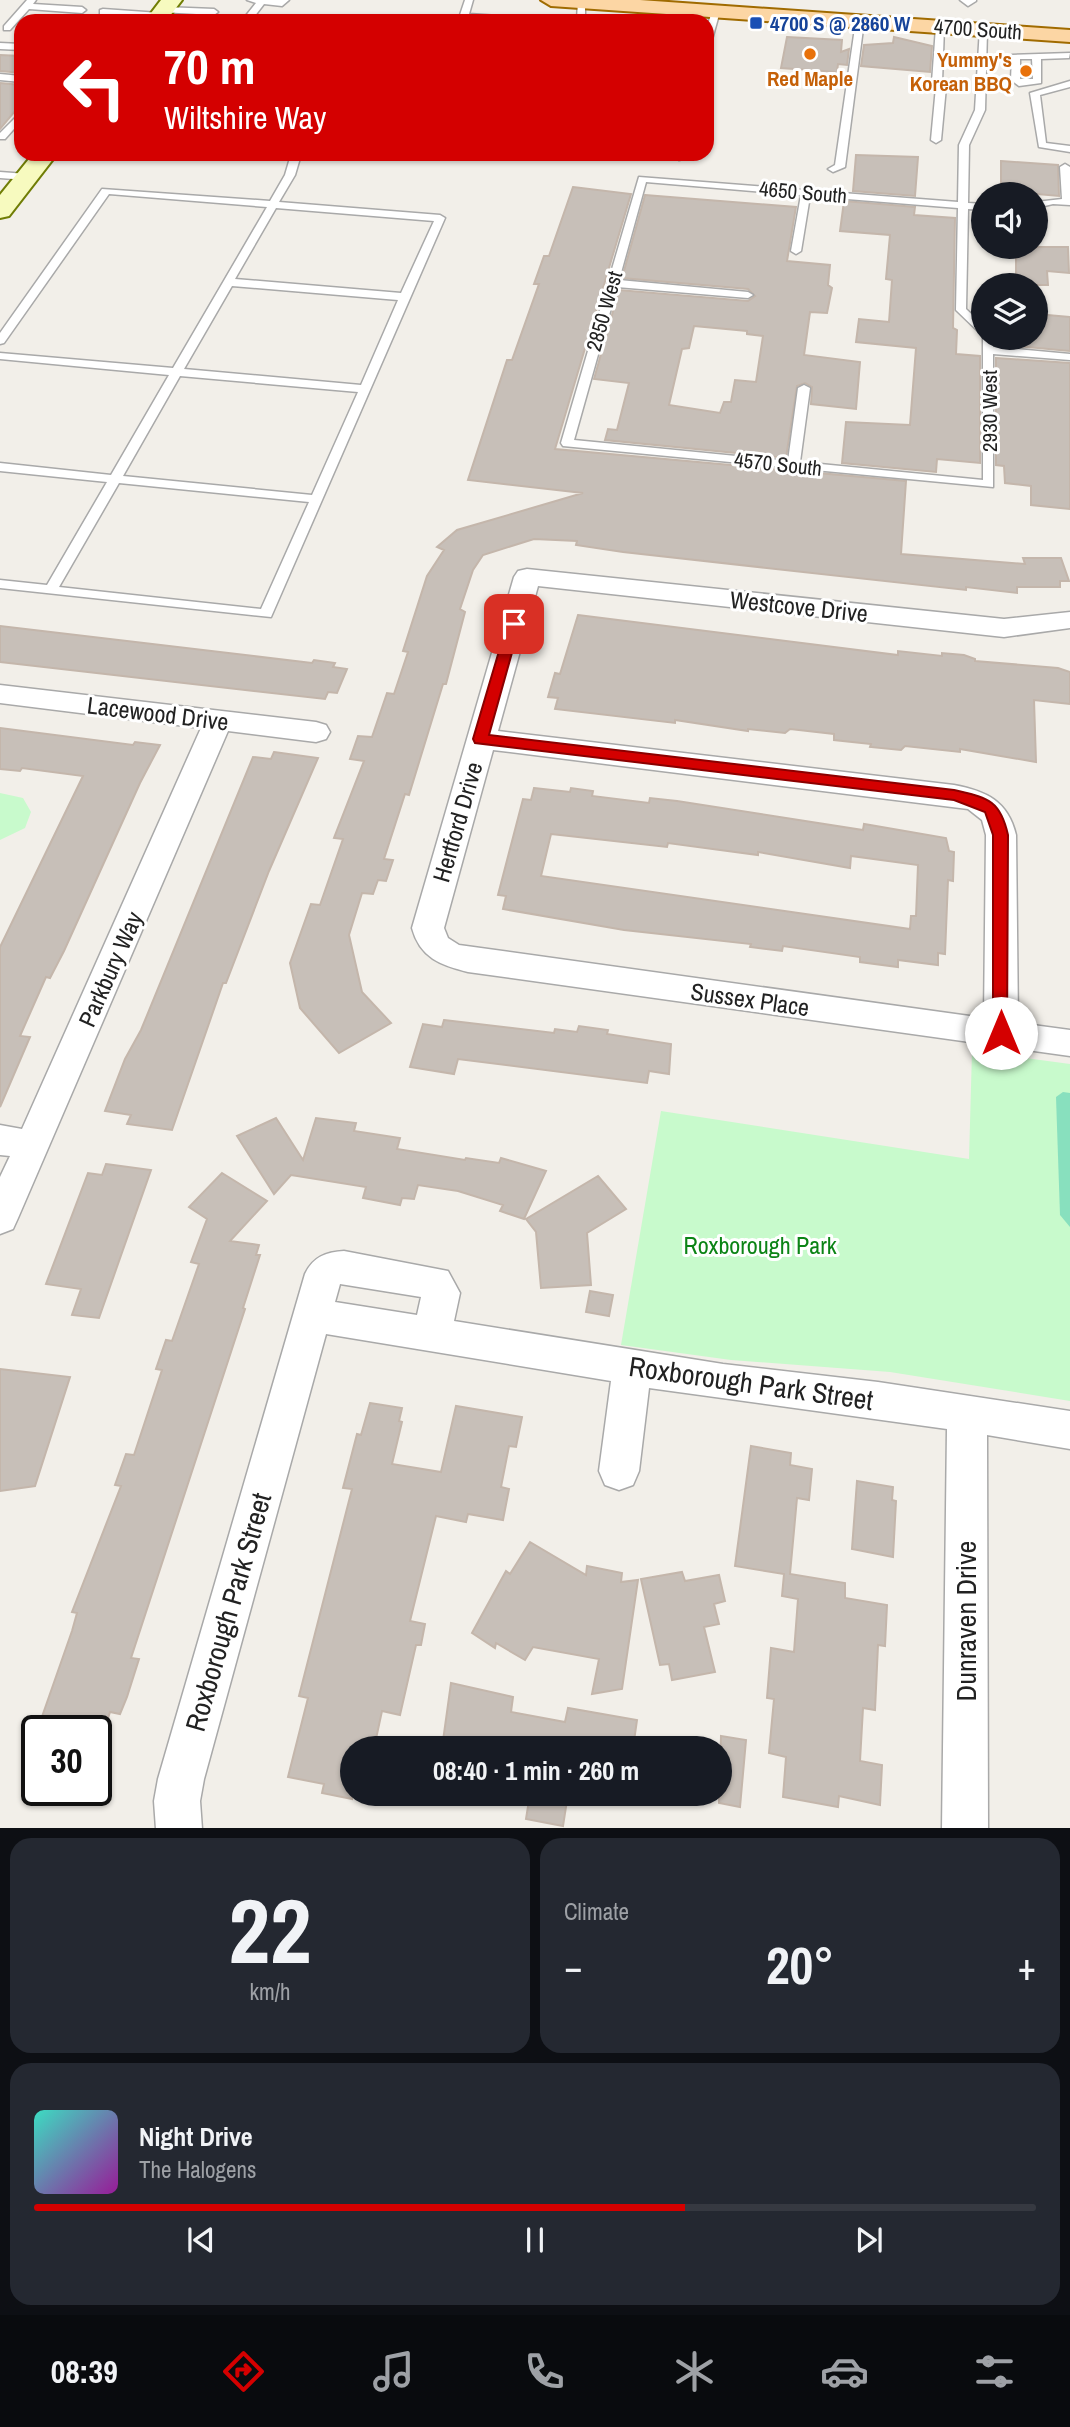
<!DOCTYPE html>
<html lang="en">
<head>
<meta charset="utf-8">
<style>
  body { margin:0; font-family:"Archivo Narrow",sans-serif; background:#242831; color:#f1f3f6; height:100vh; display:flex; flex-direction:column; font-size:26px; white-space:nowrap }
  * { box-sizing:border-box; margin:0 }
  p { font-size:23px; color:#9ea1a6 }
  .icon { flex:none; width:38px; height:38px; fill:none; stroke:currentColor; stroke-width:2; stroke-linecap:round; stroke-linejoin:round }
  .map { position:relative; height:1828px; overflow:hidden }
  .panel { display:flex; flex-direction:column; gap:10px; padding:10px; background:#0d0f14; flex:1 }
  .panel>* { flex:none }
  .guide { position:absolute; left:14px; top:14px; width:700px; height:147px; border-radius:21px; box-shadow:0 2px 5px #0004; background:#d40000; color:#fff; overflow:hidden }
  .controls { position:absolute; left:971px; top:182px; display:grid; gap:14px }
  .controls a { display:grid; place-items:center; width:77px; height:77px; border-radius:50%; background:#171b24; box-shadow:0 2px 5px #0004; font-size:35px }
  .speed { position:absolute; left:21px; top:1715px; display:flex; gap:14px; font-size:35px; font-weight:700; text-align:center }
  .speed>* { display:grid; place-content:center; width:91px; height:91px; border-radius:50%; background:#171b24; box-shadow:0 2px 5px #0004; line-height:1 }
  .speed .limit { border:4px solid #111; border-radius:10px; background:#fff; color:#111 }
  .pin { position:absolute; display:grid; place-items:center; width:60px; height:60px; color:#fff; margin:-30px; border-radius:14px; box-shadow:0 4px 10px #0006 }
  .me { position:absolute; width:77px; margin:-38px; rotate:0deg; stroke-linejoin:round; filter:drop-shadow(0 0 5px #0008) }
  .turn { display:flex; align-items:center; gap:24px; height:147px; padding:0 35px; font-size:32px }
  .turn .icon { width:91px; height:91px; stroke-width:2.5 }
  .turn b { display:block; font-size:49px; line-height:60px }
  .big { font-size:52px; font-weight:800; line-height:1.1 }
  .panel .widget { flex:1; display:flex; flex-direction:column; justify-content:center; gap:10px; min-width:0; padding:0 24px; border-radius:21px; background:#242831 }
  .panel .dial { align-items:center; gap:0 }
  .dial b { font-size:91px; line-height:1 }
  .song { display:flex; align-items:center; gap:21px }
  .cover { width:84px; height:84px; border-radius:10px; background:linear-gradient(135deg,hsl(170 70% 55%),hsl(300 70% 35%)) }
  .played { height:7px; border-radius:4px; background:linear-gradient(90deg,#d40000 65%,#363941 65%) }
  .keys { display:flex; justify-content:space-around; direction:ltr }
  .heat { display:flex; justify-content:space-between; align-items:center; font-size:38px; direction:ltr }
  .panel .tiles { flex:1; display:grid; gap:10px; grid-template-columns:1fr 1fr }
  .widget:last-child { grid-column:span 2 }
  .trip { position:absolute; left:340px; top:1736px; width:392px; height:70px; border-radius:35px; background:#171b24; box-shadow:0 2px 5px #0004; font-weight:800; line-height:70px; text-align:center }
  .menu { display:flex; height:112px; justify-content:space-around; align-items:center; background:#090b0e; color:#9ea1a6 }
  .menu .icon { width:49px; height:49px }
  .menu .active { color:#d40000 }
  .menu b { font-size:32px; color:#f1f3f6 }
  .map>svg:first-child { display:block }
  .park { fill:#c8facc }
  .pitch { fill:#88e0be }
  .building { fill:#c7bfb8; stroke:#c4b6ab; stroke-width:2; fill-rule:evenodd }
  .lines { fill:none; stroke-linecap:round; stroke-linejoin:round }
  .service-casing { stroke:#a9a9a9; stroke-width:3 }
  .minor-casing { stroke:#a9a9a9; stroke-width:3 }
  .secondary-casing { stroke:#707d05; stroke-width:4 }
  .primary-casing { stroke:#a06b00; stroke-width:4 }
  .service { fill:#fff; fill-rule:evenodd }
  .minor { fill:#fff; fill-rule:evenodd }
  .secondary { fill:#f7fabf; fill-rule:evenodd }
  .primary { fill:#fcd6a4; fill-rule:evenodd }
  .route { fill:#d40000; stroke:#8a0000; stroke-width:2 }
  .transit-dot { fill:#1a4fb4; stroke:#fff; stroke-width:2.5 }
  .food-dot { fill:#e8710a; stroke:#fff; stroke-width:2.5 }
  .labels { text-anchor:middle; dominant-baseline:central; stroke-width:6; stroke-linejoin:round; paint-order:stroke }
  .far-transit-label { font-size:21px; font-weight:bold; fill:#164399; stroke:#fff; text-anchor:start }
  .far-street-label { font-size:21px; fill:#222; stroke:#fff }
  .far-food-label { font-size:21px; font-weight:bold; fill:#c56008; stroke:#fff; text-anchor:end }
  .street-label { font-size:24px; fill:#222; stroke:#fff }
  .park-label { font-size:24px; fill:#0c8416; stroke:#fff }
  .near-street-label { font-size:28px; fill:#222; stroke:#fff }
</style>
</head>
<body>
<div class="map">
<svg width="1070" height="1829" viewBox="0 0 1070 1829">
  <rect width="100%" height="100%" fill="#f2efe9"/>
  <path class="park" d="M0,793L23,798L31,812L25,828L0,840Z
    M972,1051L1070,1064V1401L890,1372L731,1360L621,1345L661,1111L969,1159Z"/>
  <path class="pitch" d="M1063,1092L1070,1093V1227L1060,1215L1056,1097Z"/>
  <path class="building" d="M787,37L842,40L841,52L849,49L847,65L838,64L837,72L781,68Z
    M894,37L932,46L930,72L861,66L864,45L893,43Z
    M0,55L21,56V73L0,71Z
    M0,83L21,85V104L0,129Z
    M856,155L918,157L915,196L853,191Z
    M1001,161L1058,165L1059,196L1001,191Z
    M573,187L631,194L555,449L906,481L901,554L1025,564L1023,558H1061L1069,581H1060V587H1017V593L966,587V590L623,552L576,545L577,541L534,539L483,555L473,570L460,609L465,612L446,684H443L409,795L405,794L384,859L393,860L386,881L378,880L373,894L362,893L349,935L362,992L391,1023L339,1053L300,1008L290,963L311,904L320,905L343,839L334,838L364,761L350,759L358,736L372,737L387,693L394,694L408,652L403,651L427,576L444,550L437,547L457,530L583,493L468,480L507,360H512L539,284H534L544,256H549Z
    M645,195L796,207L787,261L830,265L828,285L832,288L827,313L810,312L804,355L860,362L856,409L811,404L812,387L805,383L797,386L786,458L605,440L608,429L617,430L629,383L594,379L619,290L748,301L755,296L748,289L622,278ZM694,326L747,331V334L763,336L756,382L735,380L731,402H724L720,413L669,405L682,349L689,348Z
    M844,201L915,207L914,215L955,218L953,328L957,330L956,354L980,356V463L937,459L936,472L842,463L846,422L910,425L916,348L856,342L859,319L889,322L892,280L886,279L890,235L840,231Z
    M1016,247H1068L1069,273L1047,271L1048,285H1016Z
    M1036,314L1070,317V351L1016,346V338H1036Z
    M996,358L1070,363V509L1031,505V486L1005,483L1004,466L996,465Z
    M578,615L898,655V651L942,656V653L964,655L975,659V661L1058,668L1070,672V704L1034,700L1036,762L960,749V752L905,746L901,750L870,747L871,744L834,740V734L790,729L785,733L748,729V731L675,720V723L555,709L558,698L548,697L555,673L560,674Z
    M0,626L312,663L314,660L335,663L333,667L347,669L337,693L328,692L325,699L0,662Z
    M0,728L133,745L135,742L160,745L140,783L64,951L50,978L46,977L20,1036L30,1037L0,1107V947L83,776L22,768L20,771L0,769Z
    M274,752L318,758L269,871L226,983H223L172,1130L127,1124L131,1115L105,1111L125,1059L141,1030L253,757L271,759Z
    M534,788L570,792L571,788L593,791L592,796L649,803L650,798L677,801L863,830L864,824L946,838L949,851L954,852L953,881L948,880L945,954L938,953V965L898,960V967L860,962V957L783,946L782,951L750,947L751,944L624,930L503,909L506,896L498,895L511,845L523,799L531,800ZM551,834L667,847L668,843L758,855V852L850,868L851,856L918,865L916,916H911L910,929L541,876Z
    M444,1020L554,1033L555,1029L577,1032L579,1026L608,1030L607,1034L671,1044L669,1074L649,1071L647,1083L458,1059L454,1074L410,1067L423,1024L442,1027Z
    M276,1118L303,1160L316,1118L356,1123L354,1131L400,1138L397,1149L465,1160L466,1158L499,1163L501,1158L546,1171L524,1219L500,1211L503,1205L458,1191L418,1185L414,1199L402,1198L400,1205L363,1198L366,1187L291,1175L274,1194L237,1136Z
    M106,1164L151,1170L99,1318L72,1315L81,1289L46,1284L88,1173L102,1175Z
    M222,1173L267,1201L230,1241L259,1245L256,1255H260L243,1308L245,1309L131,1658L139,1659L127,1697L120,1714L110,1712L104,1731H37L72,1631L77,1613L72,1612L121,1486L115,1485L126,1454L134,1455L162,1370L156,1369L166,1340L172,1341L199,1264L191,1262L207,1219L189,1207Z
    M598,1176L626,1209L587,1233L591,1285L541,1288L536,1232L526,1219Z
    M590,1291L613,1295L609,1316L586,1312Z
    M0,1369L70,1377L35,1486L0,1491Z
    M370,1403L402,1408L399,1421L402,1422L392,1464L441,1472L456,1406L522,1417L516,1447L509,1446L501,1487L509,1489L503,1520L468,1514L466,1522L436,1516L410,1621L425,1624L421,1645H416L400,1715L382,1711L374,1748H352V1799L322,1793L324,1784L288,1777L308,1698L299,1696L352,1489L343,1488L357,1434L361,1435Z
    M751,1446L791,1453L790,1465L812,1469L809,1500L797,1498L790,1574L845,1583V1598L887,1605L885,1646L878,1645L875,1710L863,1708L860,1761L882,1765L880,1805L839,1796L838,1807L783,1797L786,1757L769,1753L774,1699L767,1698L771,1648L794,1652L798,1599L782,1596L784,1574L735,1566Z
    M857,1481L893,1487L892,1500L896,1501L893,1557L852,1549Z
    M530,1542L586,1575L587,1566L622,1573L621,1582L638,1580L622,1689L592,1694L599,1659L533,1647L525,1660L496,1643L495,1648L472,1633L506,1571L510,1574Z
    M682,1572L685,1581L719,1575L725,1601L714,1604L719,1624L704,1627L715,1672L672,1680L669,1664L660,1665L641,1579Z
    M451,1683L513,1697L511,1712L565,1722L568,1708L637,1720L633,1748H442Z
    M721,1736L746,1740L740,1807L719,1803Z
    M530,1794H568L563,1826L526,1819Z"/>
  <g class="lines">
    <g class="service-casing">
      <path id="service" d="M27,0H36L33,4L82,7L86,10L82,13L29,9L10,30H4V26Z
        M247,0H289L282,6L264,4L251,21H238L244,18L256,3Z
        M465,0H473L469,14L528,18L532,21L467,19L466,21H458Z
        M578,0L585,2V21H577Z
        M164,7L214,9L218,12L214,15L161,12L160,10Z
        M716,8L720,11L711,43L707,46V28L712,11Z
        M103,9L160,13L164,16L160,19L100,14V10Z
        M860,18L864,21L845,167L833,172L828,169L835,165L856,21Z
        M940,24L944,27L942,82L946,87L941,140L936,143L931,140L936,87L932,82L936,27Z
        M980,28L987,30L985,110L969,145L968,203L984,204V210L968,209L966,309L984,326V338H992L993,347L1070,354V360L993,354V487L563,446L561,443L639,177L958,202L959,145L975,110ZM646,182L801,195L791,251L796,254L801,251L810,196L958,208L956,310L983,336V480L800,462L810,388L804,385L798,388L788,461L574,440L617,287L748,298L753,295L748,292L619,280Z
        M0,43L21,44V50L0,49Z
        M1070,53L1069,58L1041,59V83L1019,86L1011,80L1012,55ZM1020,59H1032L1033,79H1020Z
        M0,74L21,76V82L0,80Z
        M1070,81V87L1040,95L1046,143L1070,146V152L1039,147L1030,93Z
        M21,112V121L5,139H0V133Z
        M288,154H298L300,158L295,175L279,202L440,215L445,218L271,617L0,588V580L47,585L107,482L0,471V463L111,475L169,375L0,359V353L173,368L267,207L109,194L4,343L0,344V333L102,189L270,201L285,175L290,158ZM276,208L434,221L401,293L235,279ZM232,286L398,300L361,385L184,369ZM180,376L358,392L312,495L123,476ZM119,483L309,502L261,609L59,587Z
        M674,154H684L687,158L679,160Z
        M1065,164L1070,167V205L1053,204L1036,208V202L1062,199L1060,167Z
        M0,172L27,174L32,177L27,180L0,178Z"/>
    </g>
    <g class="minor-casing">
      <path id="minor" d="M960,0H976V1L968,6Z
        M527,569L1004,619L1070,612V628L1004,637L538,586L498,731L954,785C986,791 1008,801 1016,835L1018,1023L1070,1030V1056L468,972C441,965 420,958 412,928L514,577L518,571ZM493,750L968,809L982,820L986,835L984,1018L459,945L448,938L444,928Z
        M0,685L316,722L326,725L330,732L326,739L316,742L228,731L18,1218L13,1229L0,1234V1177L10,1156L0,1155V1125L22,1129L201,728L0,703Z
        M344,1251L448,1271L460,1293L454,1321L723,1364L878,1382L1070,1411V1449L987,1435L988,1829H942L947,1429L649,1388L639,1471L633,1485L619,1490L605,1485L599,1471L611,1381L326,1334L204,1779L200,1801L202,1829H156L154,1801L158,1779L305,1274C313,1257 326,1252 344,1251ZM340,1284L421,1297L417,1315L335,1302Z"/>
    </g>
    <g class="secondary-casing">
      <path id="secondary" d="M161,0H182L166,21H145Z
        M33,154H57L9,216L0,218V195Z"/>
    </g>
    <g class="primary-casing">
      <path id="primary" d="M541,0H640L1070,30V42L551,6Z"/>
    </g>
    <use href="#service" class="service"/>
    <use href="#minor" class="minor"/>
    <use href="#secondary" class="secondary"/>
    <use href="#primary" class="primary"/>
  </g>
  <path class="route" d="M514,619L520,624L489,735L954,790C987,798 1000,799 1008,835L1007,1038H995L993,1033V835L985,812L954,800L475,743L473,739L507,624Z"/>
  <rect class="transit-dot" x="749" y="16" width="14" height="14" rx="3.5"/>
  <g class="food-dot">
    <circle cx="810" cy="54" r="7"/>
    <circle cx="1026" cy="71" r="7"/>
  </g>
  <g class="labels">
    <g class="far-transit-label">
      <text x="770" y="23">4700 S @ 2860 W</text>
    </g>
    <g class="far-street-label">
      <text transform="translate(978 29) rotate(4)">4700 South</text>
      <text transform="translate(803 192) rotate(5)">4650 South</text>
      <text transform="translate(604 311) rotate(-74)">2850 West</text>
      <text transform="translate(989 411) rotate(-90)">2930 West</text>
      <text transform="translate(778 464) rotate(6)">4570 South</text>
    </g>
    <g class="far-food-label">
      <text x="1012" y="59">Yummy's<tspan x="1012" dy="24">Korean BBQ</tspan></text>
      <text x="810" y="78" text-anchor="middle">Red Maple</text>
    </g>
    <g class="street-label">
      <text transform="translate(799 606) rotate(6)">Westcove Drive</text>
      <text transform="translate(158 713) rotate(7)">Lacewood Drive</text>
      <text transform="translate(457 822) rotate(-74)">Hertford Drive</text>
      <text transform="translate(110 969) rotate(-66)">Parkbury Way</text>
      <text transform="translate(750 999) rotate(8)">Sussex Place</text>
    </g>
    <g class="park-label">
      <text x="760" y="1245">Roxborough Park</text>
    </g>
    <g class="near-street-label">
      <text transform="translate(751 1383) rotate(8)">Roxborough Park Street</text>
      <text transform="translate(228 1612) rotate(-74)">Roxborough Park Street</text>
      <text transform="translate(966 1621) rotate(-90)">Dunraven Drive</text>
    </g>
  </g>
</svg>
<div class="controls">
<a><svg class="icon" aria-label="sound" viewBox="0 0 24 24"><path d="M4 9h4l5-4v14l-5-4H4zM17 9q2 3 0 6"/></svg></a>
<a><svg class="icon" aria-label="layers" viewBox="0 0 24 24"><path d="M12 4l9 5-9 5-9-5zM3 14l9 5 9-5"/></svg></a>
</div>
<div class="speed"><div class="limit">30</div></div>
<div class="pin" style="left:514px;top:624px;background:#d93025"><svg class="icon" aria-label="arrive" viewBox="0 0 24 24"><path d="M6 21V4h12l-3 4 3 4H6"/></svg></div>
<svg class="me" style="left:1001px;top:1033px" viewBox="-20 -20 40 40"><circle r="19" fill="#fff"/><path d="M0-13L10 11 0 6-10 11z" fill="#d40000"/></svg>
<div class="trip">08:40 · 1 min · 260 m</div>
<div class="guide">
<div class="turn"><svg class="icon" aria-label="left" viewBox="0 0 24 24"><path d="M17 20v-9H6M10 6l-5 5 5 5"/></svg><div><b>70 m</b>Wiltshire Way</div></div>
</div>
</div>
<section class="panel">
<div class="tiles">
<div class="widget dial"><b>22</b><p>km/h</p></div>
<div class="widget"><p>Climate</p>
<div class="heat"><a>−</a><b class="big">20°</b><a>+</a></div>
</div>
<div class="widget">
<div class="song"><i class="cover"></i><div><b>Night Drive</b><p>The Halogens</p></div></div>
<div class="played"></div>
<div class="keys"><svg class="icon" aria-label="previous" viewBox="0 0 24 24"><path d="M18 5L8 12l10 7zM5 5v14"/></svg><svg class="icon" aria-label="pause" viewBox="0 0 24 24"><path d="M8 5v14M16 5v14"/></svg><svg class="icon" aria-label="next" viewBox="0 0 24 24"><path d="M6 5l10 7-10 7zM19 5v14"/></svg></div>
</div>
</div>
</section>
<nav class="menu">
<b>08:39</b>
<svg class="icon active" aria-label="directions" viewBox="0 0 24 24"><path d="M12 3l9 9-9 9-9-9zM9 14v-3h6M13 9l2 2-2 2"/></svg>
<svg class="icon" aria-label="music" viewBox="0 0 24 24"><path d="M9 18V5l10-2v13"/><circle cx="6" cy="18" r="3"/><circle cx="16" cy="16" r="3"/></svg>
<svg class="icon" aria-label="phone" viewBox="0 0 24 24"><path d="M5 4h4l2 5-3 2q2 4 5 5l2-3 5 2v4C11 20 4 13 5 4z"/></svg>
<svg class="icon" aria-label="climate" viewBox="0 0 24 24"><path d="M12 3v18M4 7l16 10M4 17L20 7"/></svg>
<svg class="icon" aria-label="car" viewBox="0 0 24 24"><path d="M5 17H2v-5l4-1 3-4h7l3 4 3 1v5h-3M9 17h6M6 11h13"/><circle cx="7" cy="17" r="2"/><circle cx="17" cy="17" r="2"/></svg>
<svg class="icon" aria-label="filters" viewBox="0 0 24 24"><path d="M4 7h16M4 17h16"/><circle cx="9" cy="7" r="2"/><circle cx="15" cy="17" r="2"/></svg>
</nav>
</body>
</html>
